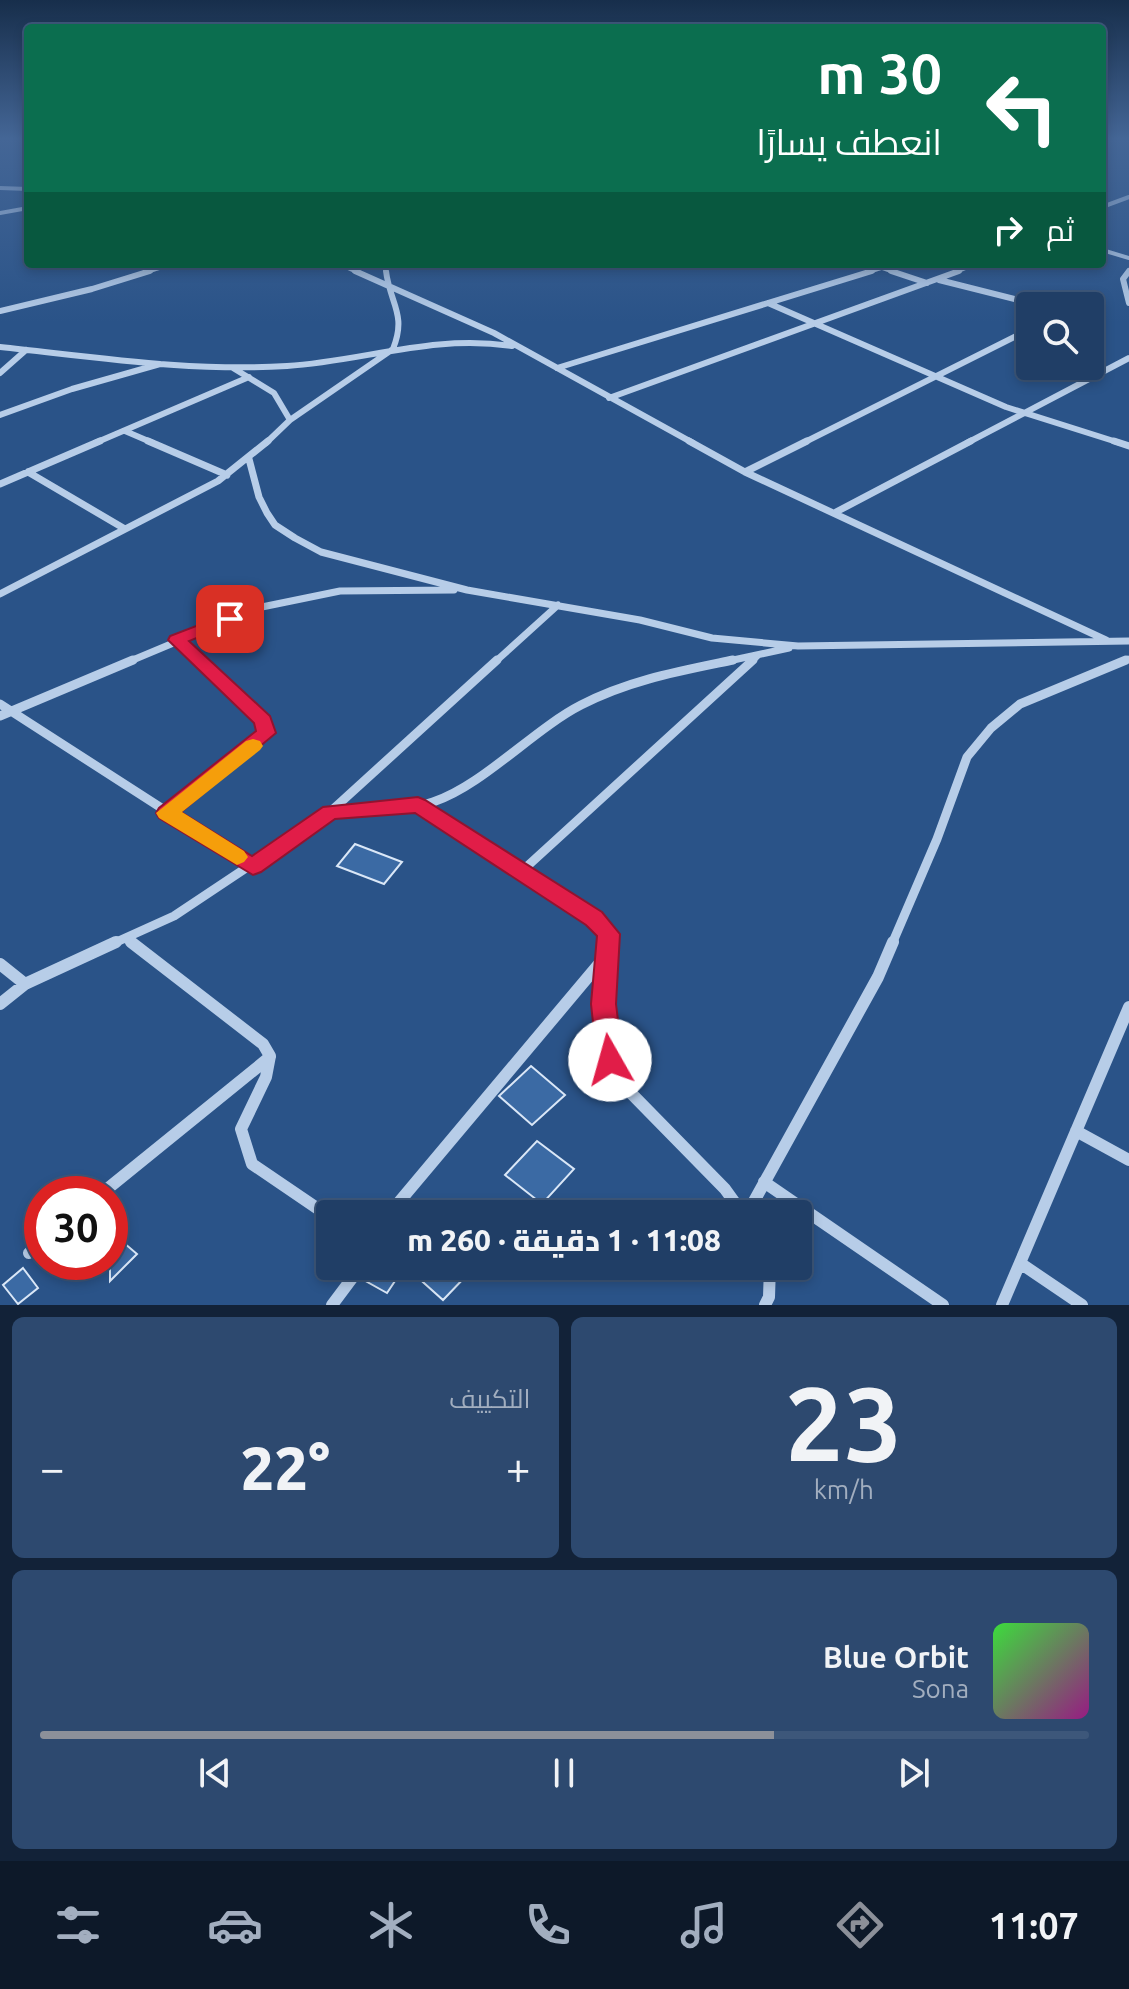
<!DOCTYPE html>
<html lang="ar">
<head>
<meta charset="utf-8">
<style>
  body { margin:0; font-family:Ubuntu,Cairo,sans-serif; background:#2d496f; color:#f1f3f6; direction:rtl; height:100vh; display:flex; flex-direction:column; font-size:30px; white-space:nowrap }
  * { box-sizing:border-box; margin:0 }
  p { font-size:26px; color:#a2aebf }
  .icon { flex:none; width:44px; height:44px; fill:none; stroke:currentColor; stroke-width:2; stroke-linecap:round; stroke-linejoin:round }
  .map { position:relative; height:1305px; overflow:hidden; direction:ltr }
  .drawer { display:flex; flex-direction:column; gap:12px; padding:12px; background:#122238; flex:1 }
  .drawer>* { flex:none }
  .top-card { position:absolute; left:24px; top:24px; width:1082px; height:244px; border-radius:8px; box-shadow:0 4px 12px #0003,0 0 0 2px #3d577a; direction:rtl; background:#0b6e4f; color:#fff; overflow:hidden }
  .controls { position:absolute; left:1016px; top:292px; display:grid; gap:16px }
  .controls a { display:grid; place-items:center; width:88px; height:88px; border-radius:8px; background:#203e66; box-shadow:0 4px 12px #0003,0 0 0 2px #3d577a; font-size:40px }
  .speed { position:absolute; left:24px; top:1176px; display:flex; gap:16px; font-size:40px; font-weight:700; text-align:center }
  .speed>* { display:grid; place-content:center; width:104px; height:104px; border-radius:50%; background:#203e66; box-shadow:0 4px 12px #0003,0 0 0 2px #3d577a; line-height:1 }
  .speed .limit { border:12px solid #d22; background:#fff; color:#111 }
  .pin { position:absolute; display:grid; place-items:center; width:68px; height:68px; color:#fff; margin:-34px; border-radius:16px; box-shadow:0 4px 12px #0006 }
  .me { position:absolute; width:88px; margin:-44px; rotate:353deg; stroke-linejoin:round; filter:drop-shadow(0 0 6px #0008) }
  .turn { display:flex; align-items:center; gap:28px; height:168px; padding:0 32px; font-size:36px }
  .turn .icon { width:104px; height:104px; stroke-width:2.5 }
  .turn b { display:block; font-size:56px; line-height:68px }
  .then { display:flex; align-items:center; height:76px; padding:0 32px; background:#0003; gap:16px; font-size:30px }
  .big { font-size:60px; font-weight:800; line-height:1.1 }
  .drawer .widget { flex:1; display:flex; flex-direction:column; justify-content:center; gap:12px; min-width:0; padding:0 28px; border-radius:12px; background:#2d496f }
  .drawer .dial { align-items:center; gap:0 }
  .dial b { font-size:104px; line-height:1 }
  .song { display:flex; align-items:center; gap:24px }
  .cover { width:96px; height:96px; border-radius:12px; background:linear-gradient(135deg,hsl(120 70% 55%),hsl(310 70% 35%)) }
  .played { height:8px; border-radius:4px; background:linear-gradient(90deg,#8c9099 70%,#3d577a 70%) }
  .keys { display:flex; justify-content:space-around; direction:ltr }
  .heat { display:flex; justify-content:space-between; align-items:center; font-size:44px; direction:ltr }
  .drawer .tiles { flex:1; display:grid; gap:12px; grid-template-columns:1fr 1fr }
  .widget:last-child { grid-column:span 2 }
  .trip { position:absolute; left:316px; top:1200px; width:496px; height:80px; border-radius:8px; background:#203e66; box-shadow:0 4px 12px #0003,0 0 0 2px #3d577a; font-weight:800; line-height:80px; text-align:center; direction:rtl }
  .tab-bar { display:flex; height:128px; justify-content:space-around; align-items:center; background:#0d1929; color:#a2aebf }
  .tab-bar .icon { width:56px; height:56px }
  .tab-bar .active { color:#8c9099 }
  .tab-bar b { font-size:36px; color:#f1f3f6 }
  .map>svg:first-child { display:block }
  .building { fill:#3b6aa4; stroke:#dae7f7; stroke-width:2 }
  .lines { fill:none; stroke-linecap:round; stroke-linejoin:round }
  .street-far4 { stroke:#b7cde8; stroke-width:4 }
  .street-far3 { stroke:#b7cde8; stroke-width:6 }
  .street-far2 { stroke:#b7cde8; stroke-width:7 }
  .street-far1 { stroke:#b7cde8; stroke-width:9 }
  .street { stroke:#b7cde8; stroke-width:12 }
  .route { fill:#e11d48; stroke:#92132f; stroke-width:2 }
  .slow { fill:#f59e0b }
</style>
</head>
<body>
<div class="map">
<svg width="1129" height="1305" viewBox="0 0 1129 1305">
  <rect width="100%" height="100%" fill="#2a5388"/>
  <path class="building" d="M355,844L402,862L384,884L337,866Z
    M531,1066L565,1095L532,1125L499,1096Z
    M537,1141L574,1169L542,1204L505,1175Z
    M110,1231L137,1254L110,1281Z
    M365,1266H405L387,1293L362,1279Z
    M405,1266H457L467,1275L443,1300Z
    M23,1268L38,1288L18,1304L3,1285Z"/>
  <g class="lines">
    <path class="street-far4" d="M0,188L28,189
      M1102,207L1129,197
      M0,213L28,208
      M1102,250L1129,258
      M339,264L359,273
      M385,264L386,273
      M871,264L897,273
      M143,273L172,264
      M865,273L894,264
      M954,273L975,264"/>
    <path class="street-far3" d="M355,271L494,333L693,443
      M891,271L927,283
      M1129,271L1123,279L1129,303
      M939,280L1042,306
      M768,303L1006,407L1120,443
      M0,311L92,289L150,271
      M0,347C95,357 192,372 287,366C365,361 432,334 512,346
      M233,368L274,393L290,420L266,443
      M557,368L872,271
      M0,373L26,350
      M609,398L959,271
      M0,415L72,389L160,364
      M290,420L393,349C407,314 390,304 386,271
      M125,431L153,443
      M95,443L249,377
      M803,443L1030,329
      M967,443L1129,358"/>
    <path class="street-far2" d="M148,441L227,475
      M689,441L745,472L1106,640
      M1114,441L1129,446
      M249,459L259,497L267,513L275,525L295,538L321,552L467,590L640,620L712,638L798,646L1129,641
      M28,472L125,529
      M745,472L807,441
      M0,484L100,441
      M836,512L971,441
      M0,594L218,481L268,441
      M177,640L201,662
      M128,662L257,608L340,591L454,590
      M495,662L558,605
      M724,662L789,648
      M750,662L757,656
      M1122,662L1129,659"/>
    <path class="street-far1" d="M0,704L253,867
      M0,716L133,660
      M418,805L594,918L609,934L608,944
      M330,812C364,811 401,813 433,802C482,786 534,729 581,705C629,680 680,671 733,660
      M167,813L267,733L264,721L199,660
      M522,871L753,660
      M126,938L133,944
      M112,944L174,916L330,812L497,660
      M892,944L937,839L967,757L991,728L1020,704L1126,660"/>
    <path class="street" d="M131,942L263,1044L270,1056L266,1077L241,1129L252,1164L330,1217
      M608,942L603,1004L610,1060L624,1086L725,1189L743,1214
      M0,964L25,984
      M0,1004L25,984L116,942
      M1076,1131L1129,1160
      M764,1182L943,1305
      M101,1194L270,1057
      M389,1214L609,952
      M747,1214L878,977L893,942
      M29,1253L42,1242
      M1020,1263L1082,1305
      M332,1305L353,1277L356,1266
      M765,1305L769,1297L770,1266
      M1002,1305L1129,1007"/>
  </g>
  <linearGradient id="sky" x2="0" y2="1"><stop stop-color="#172e4b"/><stop offset="0.43" stop-color="#446696"/><stop offset="1" stop-color="#446696" stop-opacity="0"/></linearGradient>
  <rect width="1129" height="322" fill="url(#sky)"/>
  <path class="route" d="M230,613L236,615L239,619L236,622L189,641L270,716L276,733L181,812L252,856L323,807L418,797L425,800L602,912L620,934L616,1004L623,1060L619,1068L610,1071L601,1068L597,1060L591,1004L597,936L586,925L415,813L335,819L261,872L253,875L159,818L156,813L159,808L256,731L254,723L168,640L170,636Z"/>
  <path class="slow" d="M253,739L260,741L263,746L260,750L182,812L244,851L248,857L244,862L237,865L159,818L156,813L246,741Z"/>
</svg>
<div class="controls">
<a><svg class="icon" aria-label="search" viewBox="0 0 24 24"><circle cx="10" cy="10" r="6"/><path d="M15 15l6 6"/></svg></a>
</div>
<div class="speed"><div class="limit">30</div></div>
<div class="pin" style="left:230px;top:619px;background:#d93025"><svg class="icon" aria-label="arrive" viewBox="0 0 24 24"><path d="M6 21V4h12l-3 4 3 4H6"/></svg></div>
<svg class="me" style="left:610px;top:1060px" viewBox="-20 -20 40 40"><circle r="19" fill="#fff"/><path d="M0-13L10 11 0 6-10 11z" fill="#e11d48"/></svg>
<div class="trip">11:08 · 1 دقيقة · 260 m</div>
<div class="top-card">
<div class="turn"><svg class="icon" aria-label="left" viewBox="0 0 24 24"><path d="M17 20v-9H6M10 6l-5 5 5 5"/></svg><div><b>30 m</b>انعطف يسارًا</div></div>
<div class="then">ثم<svg class="icon" aria-label="right" viewBox="0 0 24 24"><path d="M7 20v-9h11M14 6l5 5-5 5"/></svg></div>
</div>
</div>
<section class="drawer">
<div class="tiles">
<div class="widget dial"><b>23</b><p>km/h</p></div>
<div class="widget"><p>التكييف</p>
<div class="heat"><a>−</a><b class="big">22°</b><a>+</a></div>
</div>
<div class="widget">
<div class="song"><i class="cover"></i><div><b>Blue Orbit</b><p>Sona</p></div></div>
<div class="played"></div>
<div class="keys"><svg class="icon" aria-label="previous" viewBox="0 0 24 24"><path d="M18 5L8 12l10 7zM5 5v14"/></svg><svg class="icon" aria-label="pause" viewBox="0 0 24 24"><path d="M8 5v14M16 5v14"/></svg><svg class="icon" aria-label="next" viewBox="0 0 24 24"><path d="M6 5l10 7-10 7zM19 5v14"/></svg></div>
</div>
</div>
</section>
<nav class="tab-bar">
<b>11:07</b>
<svg class="icon active" aria-label="directions" viewBox="0 0 24 24"><path d="M12 3l9 9-9 9-9-9zM9 14v-3h6M13 9l2 2-2 2"/></svg>
<svg class="icon" aria-label="music" viewBox="0 0 24 24"><path d="M9 18V5l10-2v13"/><circle cx="6" cy="18" r="3"/><circle cx="16" cy="16" r="3"/></svg>
<svg class="icon" aria-label="phone" viewBox="0 0 24 24"><path d="M5 4h4l2 5-3 2q2 4 5 5l2-3 5 2v4C11 20 4 13 5 4z"/></svg>
<svg class="icon" aria-label="climate" viewBox="0 0 24 24"><path d="M12 3v18M4 7l16 10M4 17L20 7"/></svg>
<svg class="icon" aria-label="car" viewBox="0 0 24 24"><path d="M5 17H2v-5l4-1 3-4h7l3 4 3 1v5h-3M9 17h6M6 11h13"/><circle cx="7" cy="17" r="2"/><circle cx="17" cy="17" r="2"/></svg>
<svg class="icon" aria-label="filters" viewBox="0 0 24 24"><path d="M4 7h16M4 17h16"/><circle cx="9" cy="7" r="2"/><circle cx="15" cy="17" r="2"/></svg>
</nav>
</body>
</html>
